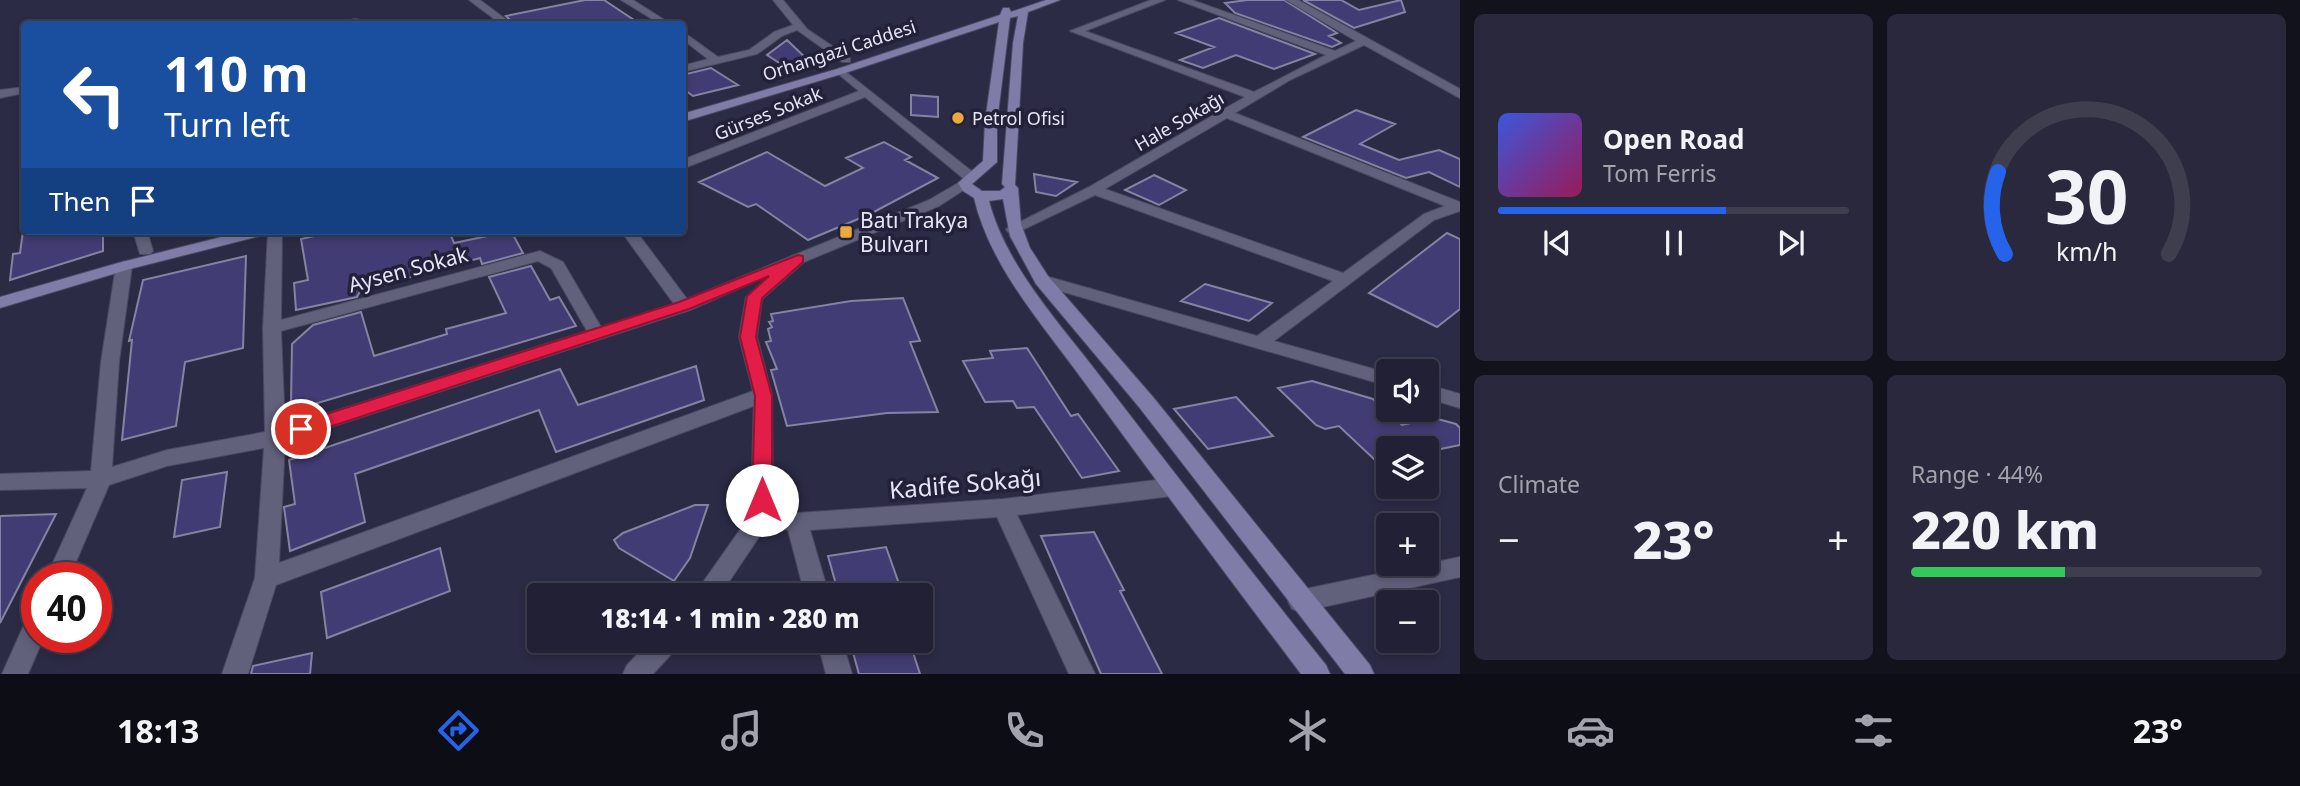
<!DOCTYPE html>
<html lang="en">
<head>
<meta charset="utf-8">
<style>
  body { margin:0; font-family:"Noto Sans",sans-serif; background:#29283c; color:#f1f3f6; height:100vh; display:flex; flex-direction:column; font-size:26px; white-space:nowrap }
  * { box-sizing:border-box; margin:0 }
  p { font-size:23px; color:#a2a3ac }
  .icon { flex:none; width:38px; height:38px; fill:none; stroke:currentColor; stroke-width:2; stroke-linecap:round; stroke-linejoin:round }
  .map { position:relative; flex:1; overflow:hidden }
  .panel { display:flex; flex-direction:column; gap:14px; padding:14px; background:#12121d; width:840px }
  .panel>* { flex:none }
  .banner { position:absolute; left:21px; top:21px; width:665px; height:214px; border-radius:7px; box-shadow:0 4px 10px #0003,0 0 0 2px #3e3e4f; background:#1a4fa0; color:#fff; overflow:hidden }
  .tools { position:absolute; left:1376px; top:359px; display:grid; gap:14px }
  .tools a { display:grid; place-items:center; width:63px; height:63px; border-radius:7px; background:#212034; box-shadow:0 4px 10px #0003,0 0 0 2px #3e3e4f; font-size:35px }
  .speed { position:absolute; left:21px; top:562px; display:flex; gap:14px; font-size:35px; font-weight:700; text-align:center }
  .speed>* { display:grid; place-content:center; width:91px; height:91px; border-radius:50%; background:#212034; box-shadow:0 4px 10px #0003,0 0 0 2px #3e3e4f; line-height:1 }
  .speed .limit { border:10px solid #d22; background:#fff; color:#111 }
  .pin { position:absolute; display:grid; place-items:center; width:60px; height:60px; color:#fff; margin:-30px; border:4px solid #fff; border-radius:50%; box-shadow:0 2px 7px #0007 }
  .me { position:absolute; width:77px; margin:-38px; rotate:0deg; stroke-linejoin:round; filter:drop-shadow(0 0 5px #0008) }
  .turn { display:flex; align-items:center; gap:24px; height:147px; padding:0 28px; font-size:32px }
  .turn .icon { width:91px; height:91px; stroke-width:2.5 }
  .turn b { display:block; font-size:49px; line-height:60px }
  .then { display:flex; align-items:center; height:66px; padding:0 28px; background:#0003; gap:14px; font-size:26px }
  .big { font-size:52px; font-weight:800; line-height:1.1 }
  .panel .widget { flex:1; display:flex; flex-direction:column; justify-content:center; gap:10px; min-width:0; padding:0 24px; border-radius:10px; background:#29283c }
  .panel .dial { align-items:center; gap:0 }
  .dial svg { height:182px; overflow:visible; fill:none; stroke:#3e3e4f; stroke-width:7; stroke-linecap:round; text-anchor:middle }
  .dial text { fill:#f1f3f6; stroke:none }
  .song { display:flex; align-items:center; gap:21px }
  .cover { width:84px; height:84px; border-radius:10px; background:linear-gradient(135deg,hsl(230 70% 55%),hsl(330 70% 35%)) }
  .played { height:7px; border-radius:4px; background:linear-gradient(90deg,#2563eb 65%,#3e3e4f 65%) }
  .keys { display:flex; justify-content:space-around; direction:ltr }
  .heat { display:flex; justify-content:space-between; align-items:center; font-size:38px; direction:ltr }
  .charge { height:10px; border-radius:5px; background:linear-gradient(90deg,#34c759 44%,#3e3e4f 0) }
  .panel .tiles { flex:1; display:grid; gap:14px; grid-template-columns:repeat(2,1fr) }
  .trip { position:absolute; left:527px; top:583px; width:406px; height:70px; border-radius:7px; background:#212034; box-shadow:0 4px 10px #0003,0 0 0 2px #3e3e4f; font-weight:800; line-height:70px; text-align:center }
  .tab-bar { display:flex; height:112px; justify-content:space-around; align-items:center; background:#0d0d15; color:#a2a3ac }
  .tab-bar .icon { width:49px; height:49px }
  .tab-bar .selected { color:#2563eb }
  .tab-bar b { font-size:32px; color:#f1f3f6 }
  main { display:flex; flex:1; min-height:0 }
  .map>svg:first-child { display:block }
  .building { fill:#423c74; stroke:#8483a2; stroke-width:2 }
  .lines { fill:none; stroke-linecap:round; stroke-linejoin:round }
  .minor-casing { stroke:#4a4961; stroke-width:2 }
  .tertiary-casing { stroke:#4a4961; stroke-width:2 }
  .secondary-casing { stroke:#4a4961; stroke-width:2 }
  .minor { fill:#62617c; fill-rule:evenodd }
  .tertiary { fill:#62617c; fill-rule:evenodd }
  .secondary { fill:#7f7da8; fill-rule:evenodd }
  .route { fill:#e11d48; stroke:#92132f; stroke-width:2 }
  .poi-dot { fill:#eba93a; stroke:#23213a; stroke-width:2.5 }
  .labels { text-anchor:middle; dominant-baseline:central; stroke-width:7; stroke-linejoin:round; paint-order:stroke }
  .far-street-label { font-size:18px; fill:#e5e5f6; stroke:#23213a }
  .far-poi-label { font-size:18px; fill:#e5e5f6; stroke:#23213a; text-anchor:start }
  .poi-label { font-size:21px; fill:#e5e5f6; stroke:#23213a; text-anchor:start }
  .street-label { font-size:21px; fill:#e5e5f6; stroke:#23213a }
  .near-street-label { font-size:24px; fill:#e5e5f6; stroke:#23213a }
</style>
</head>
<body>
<main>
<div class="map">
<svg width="1460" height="674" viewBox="0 0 1460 674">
  <rect width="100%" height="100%" fill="#2c2b45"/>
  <path class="building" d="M585,0H604L640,24H514L506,16Z
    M1247,0H1284L1337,33L1329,36L1341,43L1332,47L1235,13L1225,3Z
    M1303,0H1341L1359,10L1401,0L1405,12L1354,28Z
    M1219,18L1315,54L1274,69L1236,55L1203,68L1180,60L1214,47L1176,33Z
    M787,40L812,64L790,70L767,55Z
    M711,68L738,85L693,96L682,88V75Z
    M911,95L938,97V117L911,115Z
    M1356,110L1395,124L1360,144L1399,160L1439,150L1460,159V187L1429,172L1406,178L1303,137Z
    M884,142L911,157L905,160L938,178L870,214L808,240L756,204L748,207L699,182L767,152L825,186L863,168L846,158Z
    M1034,174L1077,182L1056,196L1036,192Z
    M1154,175L1186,190L1159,205L1125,190Z
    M23,231H103V251L10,280L13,254L20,253Z
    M336,231H449L454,243L511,231L523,253L482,264L480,258L360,291L357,297L296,310L294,283L308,280L301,239Z
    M1447,233L1460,239V309L1437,327L1369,293Z
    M246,256L243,348L185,362L176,426L122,440L132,340L129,341L143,280Z
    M531,266L550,300L559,297L576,326L301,408L291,404L292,344L313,325L361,312L374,356L447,334L446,329L506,313L489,277Z
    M1205,284L1272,303L1249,321L1181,301Z
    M903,298L920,341L910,342L938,412L887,413L787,426L771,370L777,369L766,342L771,341L768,329L772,327L769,322L773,321L771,314L851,301Z
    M1027,348L1071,416L1078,414L1119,471L1082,478L1034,407L1017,408L1013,401L985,402L963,361L993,358L990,351Z
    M696,366L704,400L556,452L539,410L355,474L365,522L290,551L284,507L295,504L289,460L560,369L578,405Z
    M1312,381L1373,399L1402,425L1434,418L1456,424L1460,428V445L1426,452V448H1388V459L1377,462L1339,426L1325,429L1316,425L1278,388Z
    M1236,397L1273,436L1208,449L1174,409Z
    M227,472L220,527L174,537L182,480Z
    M695,505H708L690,558L674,581L619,548L614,540L623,533Z
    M56,514L0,623V516Z
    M1094,532L1124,590L1120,591L1162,674H1101L1041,536Z
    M886,547L903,595H839L828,556Z
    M440,548L450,591L327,638L321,592Z
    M862,640H909L920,674H859L850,642Z
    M312,653L310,674H251L253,666Z"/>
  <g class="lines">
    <g class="minor-casing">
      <path id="minor" d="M469,0H480L512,24H501Z
        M621,0H633L671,24H660Z
        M773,0H783L807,29L850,58V62H842L797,30L782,36L757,54L682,72V66L708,59L682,39V31L718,57L749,50L774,32L793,25Z
        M1151,0H1165L1085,31L1254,92L1326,55L1178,0H1192L1335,51L1356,41L1286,0H1298L1460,89V98L1456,96L1364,45L1290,80L1235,113L1460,202V211L1434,220L1274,341L1388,373V386L1036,284L1034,280L1042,275L1257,336L1333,281L1095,195L1018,232H1008L1006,229L1089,187L1245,97L1070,31ZM1227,118L1445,206L1424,214L1343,273L1105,189Z
        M355,19L384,24H334Z
        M841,68L974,173V179H964L865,97L682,169V160L859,91L837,73V69Z
        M24,87V93L0,98V90Z
        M133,231H147L153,251L150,254H140Z
        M268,231H282L281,320L540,251L563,262L601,327L674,304L621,231H636L687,299L792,256L798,254L806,259L690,310L285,442L279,563L756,390H770L772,395L770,400L276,585L248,674H222L255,578L264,448L167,466L109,485L69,578H46L87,488L0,490V474L91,471L101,362L116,266L124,261L132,266L119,362L112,467L167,450L265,432L263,328ZM538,261L551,268L587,331L285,427L281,331Z
        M1426,384L1460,394V408L1426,398Z
        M1172,478L1179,481L1183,487L1179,493L1172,496L1017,515L1095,674H1069L997,517L810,530L829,595H805L788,530L754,522L751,516L754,510L762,507L797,513L1003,499Z
        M1460,557V577L1300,612L1292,609L1288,601L1292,593L1300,590Z
        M37,613V637H44L28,674H2L28,616Z
        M817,640H842L852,674H826Z"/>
    </g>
    <g class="tertiary-casing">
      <path id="tertiary" d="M965,179L970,180V186L939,206L804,262L762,299L757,337L772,395L773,516L720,595H694L751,514L754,395L739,337L746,297L792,256L929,200Z
        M651,640H680L677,648L653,674H623L627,665Z"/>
    </g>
    <g class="secondary-casing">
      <path id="secondary" d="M1046,0H1060L1028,12L1023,43L1015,185L1018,188L1021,224L1030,248L1048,276L1153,397L1370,665L1374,674H1345L1139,407L1036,284L1010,236L1003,199L989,201C1006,265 1056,319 1096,371C1172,470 1248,568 1326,665L1330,674H1301C1227,576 1154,478 1082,379C1042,324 990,266 974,198L963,191L958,183L983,161L985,122L999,22L845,73L682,122V114L837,69L1000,15L1003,8H1009L1011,12ZM1018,16L1013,43L1002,184L1005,187L1000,191H982L972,184L997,162V122L1010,18Z
        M245,231H270L268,234L130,269L0,308V297L118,263Z"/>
    </g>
    <use href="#minor" class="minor"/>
    <use href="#tertiary" class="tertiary"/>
    <use href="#secondary" class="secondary"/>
  </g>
  <path class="route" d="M798,255L803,256V262L762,298L756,337L772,396V500L769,506H755L752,500L755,396L740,337L747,296L769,276L689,309L308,434H295L292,429L295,424L679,302Z"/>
  <g class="poi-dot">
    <circle cx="958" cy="118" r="7"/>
    <rect x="839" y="225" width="14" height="14" rx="3.5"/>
  </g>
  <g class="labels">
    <g class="far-street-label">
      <text transform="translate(839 50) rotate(-18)">Orhangazi Caddesi</text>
      <text transform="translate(768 113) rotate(-22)">Gürses Sokak</text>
      <text transform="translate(1179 121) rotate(-30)">Hale Sokağı</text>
    </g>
    <g class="far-poi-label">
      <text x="972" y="118">Petrol Ofisi</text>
    </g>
    <g class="poi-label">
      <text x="860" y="220">Batı Trakya<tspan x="860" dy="24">Bulvarı</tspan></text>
    </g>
    <g class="street-label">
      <text transform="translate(408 269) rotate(-15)">Aysen Sokak</text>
    </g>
    <g class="near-street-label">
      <text transform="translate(965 483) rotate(-5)">Kadife Sokağı</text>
    </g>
  </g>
</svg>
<div class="tools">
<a><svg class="icon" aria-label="sound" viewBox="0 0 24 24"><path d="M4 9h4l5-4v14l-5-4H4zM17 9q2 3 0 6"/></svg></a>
<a><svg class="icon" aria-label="layers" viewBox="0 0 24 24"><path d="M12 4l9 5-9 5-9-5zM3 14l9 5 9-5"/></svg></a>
<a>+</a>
<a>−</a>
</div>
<div class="speed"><div class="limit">40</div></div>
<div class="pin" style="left:301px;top:429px;background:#d93025"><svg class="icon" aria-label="arrive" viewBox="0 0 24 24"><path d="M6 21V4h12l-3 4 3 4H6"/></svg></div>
<svg class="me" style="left:762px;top:500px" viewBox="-20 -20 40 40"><circle r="19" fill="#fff"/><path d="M0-13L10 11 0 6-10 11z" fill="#e11d48"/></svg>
<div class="trip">18:14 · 1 min · 280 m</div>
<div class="banner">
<div class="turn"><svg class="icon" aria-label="left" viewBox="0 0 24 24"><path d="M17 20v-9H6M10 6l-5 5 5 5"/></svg><div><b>110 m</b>Turn left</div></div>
<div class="then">Then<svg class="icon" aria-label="arrive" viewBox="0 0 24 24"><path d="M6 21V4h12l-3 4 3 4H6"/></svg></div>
</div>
</div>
<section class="panel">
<div class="tiles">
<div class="widget">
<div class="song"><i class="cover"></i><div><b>Open Road</b><p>Tom Ferris</p></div></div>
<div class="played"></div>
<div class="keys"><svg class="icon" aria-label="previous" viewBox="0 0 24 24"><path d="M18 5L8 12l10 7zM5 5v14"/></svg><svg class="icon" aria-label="pause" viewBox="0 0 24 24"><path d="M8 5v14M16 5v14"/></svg><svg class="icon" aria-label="next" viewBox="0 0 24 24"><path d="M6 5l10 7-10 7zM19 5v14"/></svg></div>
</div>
<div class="widget dial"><svg viewBox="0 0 100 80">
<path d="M14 69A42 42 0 1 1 86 69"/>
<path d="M14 69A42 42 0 0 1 11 33" stroke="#2563eb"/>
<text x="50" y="56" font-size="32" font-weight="700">30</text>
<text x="50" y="72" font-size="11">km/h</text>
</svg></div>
<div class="widget"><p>Climate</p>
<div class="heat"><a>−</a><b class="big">23°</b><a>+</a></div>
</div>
<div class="widget"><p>Range · 44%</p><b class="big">220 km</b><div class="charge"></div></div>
</div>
</section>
</main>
<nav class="tab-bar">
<b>18:13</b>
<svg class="icon selected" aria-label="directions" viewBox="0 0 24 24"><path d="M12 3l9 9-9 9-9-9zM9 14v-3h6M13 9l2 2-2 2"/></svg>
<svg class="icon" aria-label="music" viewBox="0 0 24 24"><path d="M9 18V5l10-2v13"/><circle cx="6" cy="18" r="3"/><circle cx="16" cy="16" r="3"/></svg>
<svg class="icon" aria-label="phone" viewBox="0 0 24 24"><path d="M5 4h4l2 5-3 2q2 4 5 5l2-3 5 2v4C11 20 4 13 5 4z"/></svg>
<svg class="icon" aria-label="climate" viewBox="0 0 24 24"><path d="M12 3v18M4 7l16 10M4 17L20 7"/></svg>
<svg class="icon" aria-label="car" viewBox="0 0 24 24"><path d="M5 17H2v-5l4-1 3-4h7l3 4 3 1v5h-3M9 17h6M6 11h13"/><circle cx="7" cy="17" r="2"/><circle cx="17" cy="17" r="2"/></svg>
<svg class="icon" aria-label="filters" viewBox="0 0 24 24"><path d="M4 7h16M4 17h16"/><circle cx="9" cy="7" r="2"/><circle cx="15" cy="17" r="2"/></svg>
<b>23°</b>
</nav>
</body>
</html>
